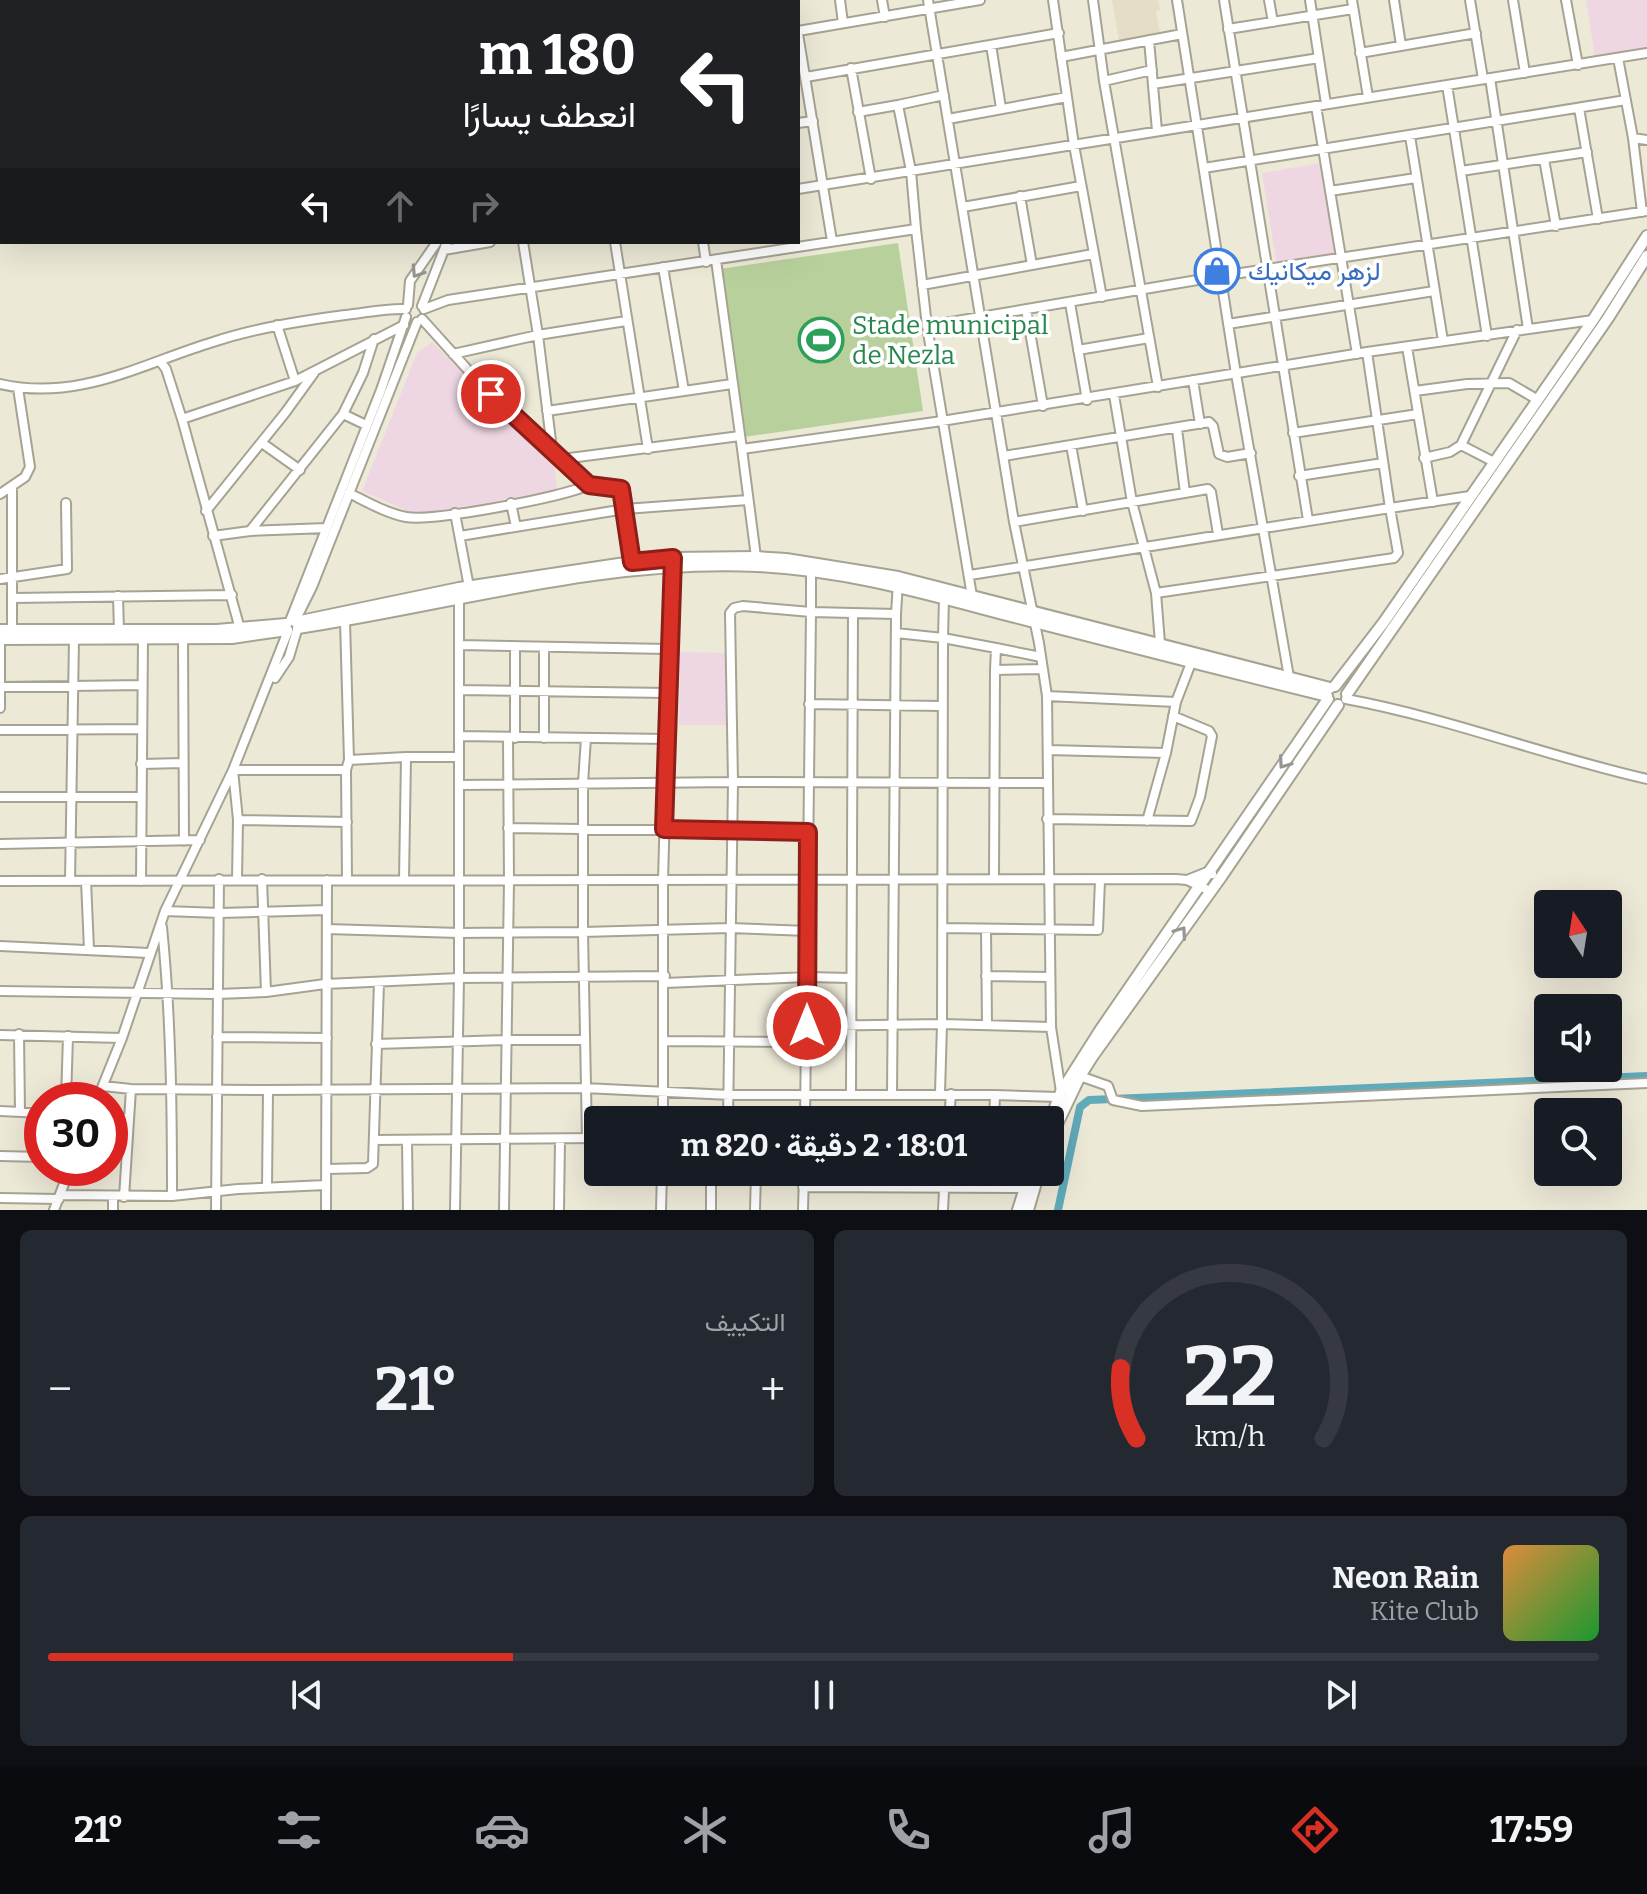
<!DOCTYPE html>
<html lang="ar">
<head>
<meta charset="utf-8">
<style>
  body { margin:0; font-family:Bitter,Vazirmatn,serif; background:#242831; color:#f1f3f6; direction:rtl; height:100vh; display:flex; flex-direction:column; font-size:30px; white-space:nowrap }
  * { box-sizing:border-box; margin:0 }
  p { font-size:26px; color:#9ea1a6 }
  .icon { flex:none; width:44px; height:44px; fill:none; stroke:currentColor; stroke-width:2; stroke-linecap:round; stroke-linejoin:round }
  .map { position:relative; height:1210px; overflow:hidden; direction:ltr }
  .drawer { display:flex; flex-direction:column; gap:20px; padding:20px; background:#0d0f14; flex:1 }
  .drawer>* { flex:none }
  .banner { position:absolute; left:0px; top:0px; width:800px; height:244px; box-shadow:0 8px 32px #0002; direction:rtl; background:#202124; color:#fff; overflow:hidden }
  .needle { width:52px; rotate:348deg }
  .controls { position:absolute; left:1534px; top:890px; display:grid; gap:16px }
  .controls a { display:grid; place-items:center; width:88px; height:88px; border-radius:8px; background:#171b24; box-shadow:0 8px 32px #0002; font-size:40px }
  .speed { position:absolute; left:24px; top:1082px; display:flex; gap:16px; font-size:40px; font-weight:700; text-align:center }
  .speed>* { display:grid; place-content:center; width:104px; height:104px; border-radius:50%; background:#171b24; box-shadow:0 8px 32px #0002; line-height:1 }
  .speed .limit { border:12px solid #d22; background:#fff; color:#111 }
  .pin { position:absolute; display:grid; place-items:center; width:68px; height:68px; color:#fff; margin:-34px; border:4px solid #fff; border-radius:50%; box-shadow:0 2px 8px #0007 }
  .me { position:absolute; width:88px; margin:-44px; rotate:0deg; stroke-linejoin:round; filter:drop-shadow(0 0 6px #0008) }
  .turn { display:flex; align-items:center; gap:28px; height:168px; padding:0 32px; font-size:36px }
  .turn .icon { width:104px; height:104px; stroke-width:2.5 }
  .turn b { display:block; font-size:56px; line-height:68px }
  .lanes { display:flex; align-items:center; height:76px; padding:0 32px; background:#0003; justify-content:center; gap:40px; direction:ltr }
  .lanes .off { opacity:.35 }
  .big { font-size:60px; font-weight:700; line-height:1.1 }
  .drawer .card { flex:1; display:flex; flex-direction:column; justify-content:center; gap:12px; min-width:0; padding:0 28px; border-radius:12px; background:#242831 }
  .drawer .dial { align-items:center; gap:0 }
  .dial svg { height:208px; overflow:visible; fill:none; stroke:#363941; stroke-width:7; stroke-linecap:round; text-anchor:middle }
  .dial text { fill:#f1f3f6; stroke:none }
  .song { display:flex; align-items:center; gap:24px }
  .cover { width:96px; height:96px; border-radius:12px; background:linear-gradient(135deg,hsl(30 70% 55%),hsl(130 70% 35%)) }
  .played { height:8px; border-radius:4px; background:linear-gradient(90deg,#d93025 30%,#363941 30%) }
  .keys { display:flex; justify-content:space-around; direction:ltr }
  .heat { display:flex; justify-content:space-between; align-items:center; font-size:44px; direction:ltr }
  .drawer .tiles { flex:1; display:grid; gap:20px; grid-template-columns:1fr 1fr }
  .card:last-child { grid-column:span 2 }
  .trip { position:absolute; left:584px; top:1106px; width:480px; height:80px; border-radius:8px; background:#171b24; box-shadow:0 8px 32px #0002; font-weight:700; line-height:80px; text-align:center; direction:rtl }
  .dock { display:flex; height:128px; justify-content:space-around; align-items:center; background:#090b0e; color:#9ea1a6 }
  .dock .icon { width:56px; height:56px }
  .dock .on { color:#d93025 }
  .dock b { font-size:36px; color:#f1f3f6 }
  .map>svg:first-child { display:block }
  .built { fill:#e3dec5 }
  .education { fill:#eed7e3 }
  .green { fill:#b8d19c }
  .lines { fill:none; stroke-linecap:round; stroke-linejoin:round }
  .canal { stroke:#60aab9; stroke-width:8 }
  .minor-casing { stroke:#a6a393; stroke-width:12 }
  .major-casing { stroke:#a6a393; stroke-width:14 }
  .minor { stroke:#fff; stroke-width:8 }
  .major { stroke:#fff; stroke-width:10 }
  .oneway { stroke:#959592 }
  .route-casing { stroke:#8d1f18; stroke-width:20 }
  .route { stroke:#d93025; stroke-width:14 }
  .labels { text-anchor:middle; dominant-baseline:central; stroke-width:7; stroke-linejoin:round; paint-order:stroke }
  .shop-label { font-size:26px; fill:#366cbe; stroke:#fff; text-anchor:start }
  .leisure-label { font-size:26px; fill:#27864d; stroke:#fff; text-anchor:start }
</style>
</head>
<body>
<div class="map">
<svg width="1647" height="1210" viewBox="0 0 1647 1210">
  <rect width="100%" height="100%" fill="#ece9d7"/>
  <path class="built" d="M1112,0H1158L1160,10L1156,11L1160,33L1119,41Z"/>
  <path class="education" d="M1586,0H1647V48L1595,57Z
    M1322,163L1337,257L1277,266L1262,173Z
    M432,342L554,462L557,490L417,515L362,491L417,353Z
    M680,652L729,653L727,725H679Z"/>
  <path class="green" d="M898,243L923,411L744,437L720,269Z"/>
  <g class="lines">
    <path class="canal" d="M1058,1210L1080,1107L1089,1100L1647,1076"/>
    <g class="minor-casing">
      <path id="minor" d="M444,0V2
        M708,0V2
        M751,0V2
        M793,0V2
        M840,0L843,23
        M882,0L885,17
        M928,0L1014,522L1039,643L1047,696L1051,1027L942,1024L940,1093
        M1053,0L1074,145L1102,297
        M1093,0L1104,81L1158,387
        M1177,0L1236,374L1289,677
        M1224,0L1308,520
        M1269,0L1273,22
        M1310,0L1326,104
        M1352,0L1368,97
        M1394,0L1401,45
        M1470,0L1483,79
        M1513,0L1525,73
        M1566,0L1578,65
        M533,2L534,0
        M544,2V0
        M598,2L599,0
        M659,2L662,1
        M1228,29L1353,9
        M798,31L980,0
        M798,34L832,241
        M1149,40L1157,131
        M991,45L1001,108
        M1360,53L1476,33
        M1061,57L1182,34
        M1618,58L1633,138L1642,212
        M851,68L871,179
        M806,77L1059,33
        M1490,78L1528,329
        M1104,81L1152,70
        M1153,84L1319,58
        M1447,85L1487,336
        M898,105L944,95
        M1316,106L1357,354
        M1579,108L1598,219
        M858,112L898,105L911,171L916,229
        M948,119L1067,97
        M798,123L813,121
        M1410,136L1443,341
        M1633,138L1647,140
        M1544,159L1556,226
        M1204,168L1626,100
        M1461,171L1587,152
        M798,189L1647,53
        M1330,191L1416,178
        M1020,196L1032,265
        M963,207L1081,186
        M523,242L538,335L626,321
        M615,242L648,449
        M703,242L706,262
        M444,250L490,242
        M716,260L742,449L942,421L1367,352L1593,320
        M663,267L684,391
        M922,285L1093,254
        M1070,303L1087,400
        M408,305L410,281L437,242
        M422,306L447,242
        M424,309L448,300L916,229L927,326L972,596
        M1026,309L1043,406
        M422,319L477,380L582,480L589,485L621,489L632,562
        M1228,324L1434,291
        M277,325L295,381
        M927,326L1221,276L1647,211
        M1407,347L1433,502
        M1078,350L1149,338
        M453,354L538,335L552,449
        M160,361L166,369L182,419L240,629
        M1193,380L1200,424
        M0,384C78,402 141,364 213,342C256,328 300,321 345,315C365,313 385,308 406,309
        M1415,391L1467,384L1509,383L1538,400
        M1114,395L1132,502L1156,593L1394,558L1398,553L1390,508L1470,496
        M547,411L732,384
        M343,414L366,425
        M182,419L295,381L404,325
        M1177,429L1185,493
        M1293,433L1418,414
        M262,443L300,470
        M1071,445L1083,511
        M1461,445L1517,330
        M742,449L756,557
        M1004,456L1209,422L1213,426L1219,454L1227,457L1251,453
        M1424,458L1450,452L1461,445L1494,462
        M562,459L740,436
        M1299,476L1383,463
        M349,493C367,502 386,513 406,517C433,522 562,497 589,485
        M0,494L25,477L30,467L18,388
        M511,503L516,527
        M206,511L285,413L314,373
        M455,513L469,587
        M1014,522L1208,489L1211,492L1218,534
        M250,531L343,414L363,373L374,339
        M213,536L250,531L326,528
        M460,536L625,509L748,500
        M970,575L1390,508L1367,352
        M0,579L67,569L66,503
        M1156,593L1160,643
        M118,596L119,631
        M12,598L232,595
        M896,614L898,582
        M290,621L381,390L406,317
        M295,621L312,587L417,322
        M345,621L349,760L346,770L347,880
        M12,630V488
        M896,633L943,638L944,598
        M183,638L184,841
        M460,645L668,649
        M996,648L1041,657
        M275,678L289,657L297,630
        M0,687L142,685
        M460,690L668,693
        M1047,696L1176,702L1166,753L1147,821
        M1346,699C1449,718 1545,756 1647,779
        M1176,702L1191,663
        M809,704L942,706
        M0,708V639
        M0,730L141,729
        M460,736L667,739
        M515,738V646
        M544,738V647
        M586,738L583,783V932L587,1138
        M1048,750L1166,753
        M349,760L406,757
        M141,764L183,763
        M460,785L733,782L1048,783
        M0,797H140
        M1047,819L1191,821L1200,797L1212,736L1209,731L1173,716
        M238,820L233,770H346
        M508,828L808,832
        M0,844L200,840
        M994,878L995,670
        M237,879L238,820L347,822
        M262,879L266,992
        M404,880L406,757H459
        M1187,880L1207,872L1212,874
        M0,881L1176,879L1187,880L1210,891
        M70,881L74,639
        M86,881L89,949
        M141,881L143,639
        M165,911L220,913L327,910
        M162,927C171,1017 172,1106 172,1196
        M943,928L1098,930L1100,880
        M327,929L459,933L583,932L730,928L808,931
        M986,930L987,1025
        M0,946L149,953
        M986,976L1050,977
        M665,983L807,977L850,978
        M0,991L218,994L266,992L325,984L459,978L665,976
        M807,1026L942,1024L943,638L996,648L995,670L1043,669
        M1051,1027L1061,1092
        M19,1034L20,1112
        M0,1035L122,1038
        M217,1037L327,1038
        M664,1041L806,1042
        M376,1044L506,1040H584
        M1077,1075L1108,1086L1113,1100L1142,1106L1647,1083
        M103,1086L131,1089L268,1090L584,1088L730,1095H995L994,1120
        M851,1094L853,614
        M995,1095L1059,1097
        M66,1100L68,1036
        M97,1100L122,1038L165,911L233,770L288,631
        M0,1111L42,1113
        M110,1117L129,1119
        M663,1120V880L672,563
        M728,1120L733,782L730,613L734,608L743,606L811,612V571
        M805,1120L811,612L896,614L892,1095
        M949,1120L951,1094
        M374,1140L598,1138
        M407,1141L408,1210
        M0,1156L42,1157
        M327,1169L367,1168L373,1164L379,983
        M267,1187L268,1090
        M803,1187L1025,1188
        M991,1188L992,1172
        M60,1195L172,1196L238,1189L326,1185
        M124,1197L131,1089
        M0,1198L59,1199
        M54,1210L70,1168
        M113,1210V1197
        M216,1210L219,879
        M326,1210L327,880
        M455,1210L459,978V595
        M504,1210L509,881L508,738
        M559,1210L560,1140
        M661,1210L662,1172
        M711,1210V1172
        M755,1210L756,1172
        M803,1210L804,1172
        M943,1210L945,1172"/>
    </g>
    <g class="major-casing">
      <path id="major" d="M296,622L459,588L632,562L673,558L756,557L786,559L898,577L1330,688
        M298,628C450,605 602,559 757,566C852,570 943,599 1034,622C1132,647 1229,672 1327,696
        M0,630H217L286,624
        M0,639L232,638L287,630
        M1335,686L1384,622L1593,320L1647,236
        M1347,694L1608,318L1647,256
        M1050,1120L1061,1092L1101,1029L1328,699
        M1050,1139L1080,1076L1092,1057L1221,877L1338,705
        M1018,1210L1030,1172
        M1028,1210L1039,1172"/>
    </g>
    <use href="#minor" class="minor"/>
    <use href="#major" class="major"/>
  </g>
  <defs><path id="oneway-chevron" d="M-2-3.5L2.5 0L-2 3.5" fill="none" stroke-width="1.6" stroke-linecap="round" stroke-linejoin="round" transform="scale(2)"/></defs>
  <g class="oneway">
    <use href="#oneway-chevron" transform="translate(417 272) rotate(123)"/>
    <use href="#oneway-chevron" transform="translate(1284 763) rotate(125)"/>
    <use href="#oneway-chevron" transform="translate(1181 932) rotate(-55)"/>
  </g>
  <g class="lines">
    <g class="route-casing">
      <path id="route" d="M491,394L589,485L621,489L632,562L673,558L664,829L808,832L807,1026"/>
    </g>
    <use href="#route" class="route"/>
  </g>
  <defs>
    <g id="shop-ring" transform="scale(2.3)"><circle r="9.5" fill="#fff" stroke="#3f7fe0" stroke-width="1.5"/><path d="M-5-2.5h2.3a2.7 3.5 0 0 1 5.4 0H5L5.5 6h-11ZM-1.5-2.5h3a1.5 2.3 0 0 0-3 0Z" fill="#3f7fe0"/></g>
    <g id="stadium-ring" transform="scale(2.3)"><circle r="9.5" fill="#fff" stroke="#2e9e5b" stroke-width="1.5"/><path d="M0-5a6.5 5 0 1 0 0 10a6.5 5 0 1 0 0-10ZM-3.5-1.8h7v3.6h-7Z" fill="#2e9e5b"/></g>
  </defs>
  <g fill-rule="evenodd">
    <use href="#shop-ring" x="1217" y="271"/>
    <use href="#stadium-ring" x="821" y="340"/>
  </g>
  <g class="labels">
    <g class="shop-label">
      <text x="1248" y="271">لزهر ميكانيك</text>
    </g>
    <g class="leisure-label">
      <text x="852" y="325">Stade municipal<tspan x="852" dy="30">de Nezla</tspan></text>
    </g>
  </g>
</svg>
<div class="controls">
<a><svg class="needle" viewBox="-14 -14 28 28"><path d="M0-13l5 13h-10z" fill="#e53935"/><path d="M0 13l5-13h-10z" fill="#9ea1a6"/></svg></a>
<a><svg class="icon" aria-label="sound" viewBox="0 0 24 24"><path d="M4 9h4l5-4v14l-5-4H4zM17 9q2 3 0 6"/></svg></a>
<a><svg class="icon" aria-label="search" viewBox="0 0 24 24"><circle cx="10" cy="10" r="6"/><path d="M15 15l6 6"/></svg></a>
</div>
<div class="speed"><div class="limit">30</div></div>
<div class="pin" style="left:491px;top:394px;background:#d93025"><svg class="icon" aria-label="arrive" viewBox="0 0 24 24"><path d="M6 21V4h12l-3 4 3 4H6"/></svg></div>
<svg class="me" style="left:807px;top:1026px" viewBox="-20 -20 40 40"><circle r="17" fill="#d93025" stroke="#fff" stroke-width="3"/><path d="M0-11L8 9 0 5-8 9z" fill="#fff"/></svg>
<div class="trip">18:01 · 2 دقيقة · 820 m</div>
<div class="banner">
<div class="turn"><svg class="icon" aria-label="left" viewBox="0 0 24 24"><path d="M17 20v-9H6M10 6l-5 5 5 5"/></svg><div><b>180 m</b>انعطف يسارًا</div></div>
<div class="lanes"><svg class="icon" aria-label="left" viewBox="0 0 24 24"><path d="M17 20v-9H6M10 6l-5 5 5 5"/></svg><svg class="icon off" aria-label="ahead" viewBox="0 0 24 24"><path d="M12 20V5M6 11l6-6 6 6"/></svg><svg class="icon off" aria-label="right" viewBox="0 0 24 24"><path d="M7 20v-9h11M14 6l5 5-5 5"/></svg></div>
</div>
</div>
<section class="drawer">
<div class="tiles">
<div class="card dial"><svg viewBox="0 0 100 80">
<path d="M14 69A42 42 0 1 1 86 69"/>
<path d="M14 69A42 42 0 0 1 8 42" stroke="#d93025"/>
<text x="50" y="56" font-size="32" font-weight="700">22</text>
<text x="50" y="72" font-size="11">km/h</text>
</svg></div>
<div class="card"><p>التكييف</p>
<div class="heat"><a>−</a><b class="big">21°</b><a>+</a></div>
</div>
<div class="card">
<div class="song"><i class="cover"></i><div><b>Neon Rain</b><p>Kite Club</p></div></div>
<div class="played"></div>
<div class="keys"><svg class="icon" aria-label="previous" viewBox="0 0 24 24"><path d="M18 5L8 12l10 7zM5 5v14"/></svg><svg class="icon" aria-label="pause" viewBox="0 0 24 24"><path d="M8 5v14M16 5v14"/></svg><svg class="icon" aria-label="next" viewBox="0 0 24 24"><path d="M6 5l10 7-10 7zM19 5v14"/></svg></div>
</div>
</div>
</section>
<nav class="dock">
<b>17:59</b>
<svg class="icon on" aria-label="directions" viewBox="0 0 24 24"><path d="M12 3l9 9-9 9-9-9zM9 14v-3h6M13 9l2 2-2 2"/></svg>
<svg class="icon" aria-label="music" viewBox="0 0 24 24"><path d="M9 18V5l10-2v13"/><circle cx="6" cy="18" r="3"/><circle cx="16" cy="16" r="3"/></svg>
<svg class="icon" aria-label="phone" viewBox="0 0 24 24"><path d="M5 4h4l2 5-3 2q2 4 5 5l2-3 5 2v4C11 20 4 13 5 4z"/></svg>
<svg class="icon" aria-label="climate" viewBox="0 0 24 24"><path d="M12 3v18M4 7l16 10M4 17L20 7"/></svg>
<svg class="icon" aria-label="car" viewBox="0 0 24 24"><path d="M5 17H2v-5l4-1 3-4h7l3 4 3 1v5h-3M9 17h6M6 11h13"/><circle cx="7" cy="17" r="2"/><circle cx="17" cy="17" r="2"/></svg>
<svg class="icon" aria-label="filters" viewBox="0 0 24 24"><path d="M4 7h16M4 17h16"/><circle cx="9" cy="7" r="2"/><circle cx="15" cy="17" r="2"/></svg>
<b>21°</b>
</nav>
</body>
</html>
